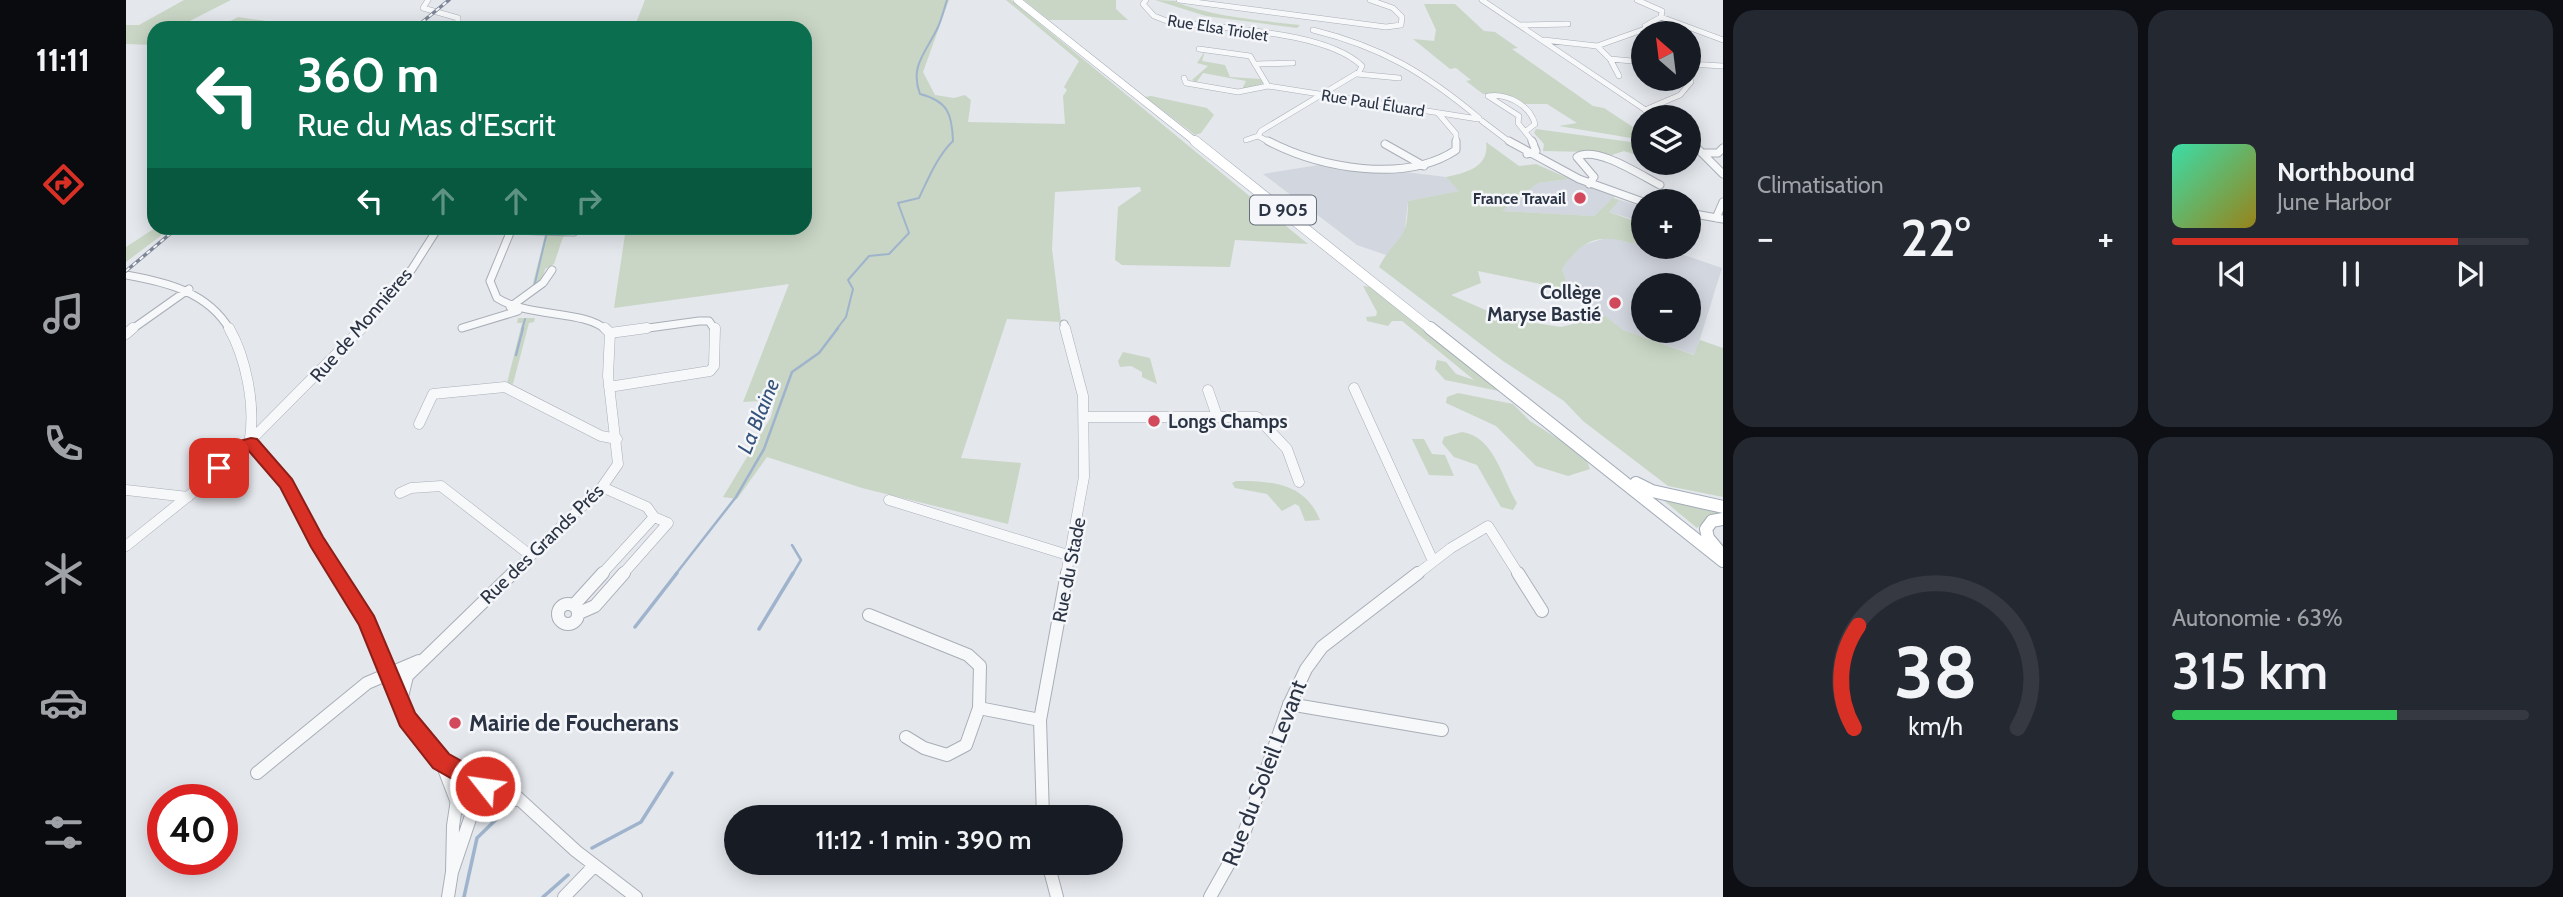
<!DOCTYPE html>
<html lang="fr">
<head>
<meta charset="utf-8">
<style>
  body { margin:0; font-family:Cabin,sans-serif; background:#242831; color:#f1f3f6; height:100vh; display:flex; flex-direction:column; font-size:26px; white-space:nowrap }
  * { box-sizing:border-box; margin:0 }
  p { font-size:23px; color:#9ea1a6 }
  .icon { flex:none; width:38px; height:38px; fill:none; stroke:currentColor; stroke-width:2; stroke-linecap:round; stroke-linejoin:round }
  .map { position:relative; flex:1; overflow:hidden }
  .side { display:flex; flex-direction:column; gap:10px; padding:10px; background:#0d0f14; width:840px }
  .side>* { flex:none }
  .top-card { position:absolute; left:21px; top:21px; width:665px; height:214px; border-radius:21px; box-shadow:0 4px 18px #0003; background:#0b6e4f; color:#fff; overflow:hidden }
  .needle { width:46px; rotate:332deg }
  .tools { position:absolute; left:1505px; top:21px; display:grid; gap:14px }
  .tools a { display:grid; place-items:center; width:70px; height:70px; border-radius:50%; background:#171b24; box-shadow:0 4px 18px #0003; font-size:35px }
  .speed { position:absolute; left:21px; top:784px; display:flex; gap:14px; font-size:35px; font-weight:700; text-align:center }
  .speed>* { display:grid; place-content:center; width:91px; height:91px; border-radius:50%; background:#171b24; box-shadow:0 4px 18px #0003; line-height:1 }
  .speed .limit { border:10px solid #d22; background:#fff; color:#111 }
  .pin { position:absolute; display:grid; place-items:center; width:60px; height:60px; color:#fff; margin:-30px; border-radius:14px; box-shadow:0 4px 10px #0006 }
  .me { position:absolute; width:77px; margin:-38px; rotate:300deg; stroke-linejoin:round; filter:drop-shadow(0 0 5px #0008) }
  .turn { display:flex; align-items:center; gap:24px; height:147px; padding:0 35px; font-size:32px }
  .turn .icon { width:91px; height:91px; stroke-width:2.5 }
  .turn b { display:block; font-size:49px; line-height:60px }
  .lanes { display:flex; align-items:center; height:66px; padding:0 35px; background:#0003; justify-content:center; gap:35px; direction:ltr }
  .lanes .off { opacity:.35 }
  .big { font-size:52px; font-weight:600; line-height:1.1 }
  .side .widget { flex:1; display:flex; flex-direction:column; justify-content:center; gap:10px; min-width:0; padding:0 24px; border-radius:21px; background:#242831 }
  .side .dial { align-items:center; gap:0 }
  .dial svg { height:182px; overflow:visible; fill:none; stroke:#363941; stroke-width:7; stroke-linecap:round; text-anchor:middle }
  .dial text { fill:#f1f3f6; stroke:none }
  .song { display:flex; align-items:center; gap:21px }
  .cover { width:84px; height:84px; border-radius:10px; background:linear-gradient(135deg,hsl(160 70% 55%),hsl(50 70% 35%)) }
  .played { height:7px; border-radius:4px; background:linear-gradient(90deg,#d93025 80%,#363941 80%) }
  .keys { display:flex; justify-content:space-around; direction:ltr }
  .heat { display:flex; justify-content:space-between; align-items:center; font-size:38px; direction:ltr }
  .charge { height:10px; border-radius:5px; background:linear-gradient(90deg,#34c759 63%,#363941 0) }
  .side .tiles { flex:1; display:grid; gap:10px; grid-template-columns:repeat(2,1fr) }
  .trip { position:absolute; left:598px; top:805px; width:399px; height:70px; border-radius:35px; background:#171b24; box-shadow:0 4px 18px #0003; font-weight:600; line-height:70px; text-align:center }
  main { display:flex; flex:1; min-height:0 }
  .dock { display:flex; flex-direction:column; width:126px; justify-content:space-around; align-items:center; background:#090b0e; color:#9ea1a6 }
  .dock .icon { width:49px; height:49px }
  .dock .current { color:#d93025 }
  .dock b { font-size:32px; color:#f1f3f6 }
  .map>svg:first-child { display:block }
  .built { fill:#d2d6de; fill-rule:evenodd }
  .green { fill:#c9d6c5 }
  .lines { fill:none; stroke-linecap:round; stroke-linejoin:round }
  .stream-far2 { stroke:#9fb4cc; stroke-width:2 }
  .stream-far1 { stroke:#9fb4cc; stroke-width:2.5 }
  .stream { stroke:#9fb4cc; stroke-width:3.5 }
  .minor-far3-casing { stroke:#a9aeb7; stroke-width:6 }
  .minor-far2-casing { stroke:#a9aeb7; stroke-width:9 }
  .minor-far1-casing { stroke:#a9aeb7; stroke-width:11 }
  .minor-casing { stroke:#a9aeb7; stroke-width:14 }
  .major-far2-casing { stroke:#a3abb8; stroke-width:8 }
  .major-far1-casing { stroke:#a3abb8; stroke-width:11 }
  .major-casing { stroke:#a3abb8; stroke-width:14 }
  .minor-far3 { stroke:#f7f8fa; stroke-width:5 }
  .minor-far2 { stroke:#f7f8fa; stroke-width:7 }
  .minor-far1 { stroke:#f7f8fa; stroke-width:10 }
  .minor { stroke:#f7f8fa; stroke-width:12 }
  .major-far2 { stroke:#fff; stroke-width:7 }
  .major-far1 { stroke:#fff; stroke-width:10 }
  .major { stroke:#fff; stroke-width:12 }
  .rail-casing { stroke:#7d8696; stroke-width:3.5 }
  .rail { stroke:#f4f6f9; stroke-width:2; stroke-dasharray:4.5; stroke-linecap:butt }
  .route { fill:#d93025; stroke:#8d1f18; stroke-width:2 }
  .poi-dot { fill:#d1495b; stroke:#f4f6f9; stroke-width:2.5 }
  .labels { text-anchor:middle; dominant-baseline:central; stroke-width:5; stroke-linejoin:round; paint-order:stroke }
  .far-street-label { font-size:16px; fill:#2b3445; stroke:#f4f6f9 }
  .far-poi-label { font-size:16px; font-weight:bold; fill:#2b3445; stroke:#f4f6f9; text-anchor:end }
  .shield { fill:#f4f6f9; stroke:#676e7b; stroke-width:2 }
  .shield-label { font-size:18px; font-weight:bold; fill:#2b3445 }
  .poi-label { font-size:19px; font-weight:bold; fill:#2b3445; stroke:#f4f6f9; text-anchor:end }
  .street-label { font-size:19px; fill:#2b3445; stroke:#f4f6f9 }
  .water-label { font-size:21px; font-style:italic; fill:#34527a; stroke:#f4f6f9 }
  .near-poi-label { font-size:23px; font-weight:bold; fill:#2b3445; stroke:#f4f6f9; text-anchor:start }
  .near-street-label { font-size:23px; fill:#2b3445; stroke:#f4f6f9 }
</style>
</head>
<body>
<main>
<nav class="dock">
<b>11:11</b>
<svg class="icon current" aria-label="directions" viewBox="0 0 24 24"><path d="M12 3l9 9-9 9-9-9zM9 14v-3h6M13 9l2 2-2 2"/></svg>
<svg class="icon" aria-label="music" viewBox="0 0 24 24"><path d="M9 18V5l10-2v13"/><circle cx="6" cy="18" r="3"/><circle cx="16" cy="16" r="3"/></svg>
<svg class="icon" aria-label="phone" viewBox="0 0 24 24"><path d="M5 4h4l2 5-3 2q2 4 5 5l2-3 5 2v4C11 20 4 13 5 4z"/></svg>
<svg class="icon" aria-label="climate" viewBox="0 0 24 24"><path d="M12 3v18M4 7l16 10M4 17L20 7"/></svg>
<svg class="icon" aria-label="car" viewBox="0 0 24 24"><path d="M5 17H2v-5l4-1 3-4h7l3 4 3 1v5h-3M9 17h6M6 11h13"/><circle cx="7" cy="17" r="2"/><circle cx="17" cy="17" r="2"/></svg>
<svg class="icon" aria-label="filters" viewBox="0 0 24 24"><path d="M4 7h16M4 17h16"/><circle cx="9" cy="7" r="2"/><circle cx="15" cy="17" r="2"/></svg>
</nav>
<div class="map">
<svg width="1597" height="897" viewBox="0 0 1597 897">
  <rect width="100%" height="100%" fill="#e4e7ec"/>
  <path class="built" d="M1205,163L1320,177L1334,191L1282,201L1278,237L1260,255L1231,245L1137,174Z
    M1444,179L1490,196L1468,216L1375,211L1412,183Z
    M1494,200L1517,207V222L1483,212Z
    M1517,225V247H1554L1552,253L1596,268L1569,355L1497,330L1441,288L1436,269L1451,247L1483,237L1508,244ZM1517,285H1563V331H1517Z"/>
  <path class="green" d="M58,0H105L50,28H28V45L0,44V25H13Z
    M519,0H823L797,72L809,95L828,98L839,95L845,100L842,122L939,124L937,96L941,90L938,87L953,61L880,0H885L1182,244L1109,240L1104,267L996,265L989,260L992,207L1015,191L1014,187L929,192L926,249L935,322L881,319L835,458L895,463L882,524L736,488L641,457L611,499L597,497L645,417L649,400L617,402L663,284L488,308L500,228H679V28H508Z
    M898,0H990V9L1002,20H923Z
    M1029,0L1051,1L1049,2C1089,17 1131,20 1174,25L1171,28L1080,16Z
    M1298,4H1329L1358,31L1369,32L1392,48L1386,49L1467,106L1478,108L1513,131L1511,139L1433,126L1451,123L1421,104H1395L1377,94H1357L1340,81L1345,80L1330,68L1324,69L1287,39L1308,41L1310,30Z
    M112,17L187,28H91Z
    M1079,51L1076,61L1099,65L1104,77L1135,79L1138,83L1115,91L1120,81L1077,73L1070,83L1066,80L1082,66L1071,63Z
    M1025,96L1081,108L1088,115L1075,133L1069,135L1019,97Z
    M1410,129L1512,143L1517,147V157L1498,151L1483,156L1463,152L1417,151L1418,144L1408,133Z
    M1360,142L1393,166L1410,164L1444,179L1412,183L1376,211L1468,216L1487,198L1494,200L1483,212L1517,224L1508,244C1473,233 1457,238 1436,269L1443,290L1352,271L1355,283L1325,295L1378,318L1435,327L1479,316L1497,330L1568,355L1574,340L1597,348V497L1542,486L1457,421L1438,401L1377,361L1253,267C1270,234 1282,245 1282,201L1333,191L1320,177C1340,173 1364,167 1360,142Z
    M29,228H45L0,262V247Z
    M433,230L442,236L437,237L428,264L419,269L416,280L405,291L420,231Z
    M1237,286L1244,287L1275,311L1373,391L1319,380L1309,369L1311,360L1320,362L1330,374L1348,380L1276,321H1266L1262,326L1241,321L1240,317L1250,316L1251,312Z
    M392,318H409L408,322L403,323L387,384L381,383L396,323H391Z
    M997,352L1024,358L1031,384L1016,377V372L1005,366L994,367L992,361Z
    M1332,393L1387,404L1404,421L1445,447L1461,461L1464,469L1442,476L1410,466L1370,426L1320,403L1321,397Z
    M1336,432C1369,437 1376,479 1391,503L1387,510L1375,507L1351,465L1328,457L1316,443L1318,437Z
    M1286,439H1298L1306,454L1319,455L1328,476L1303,475Z
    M1110,481C1146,481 1179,483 1194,520L1179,521L1173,506L1169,504L1156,511L1141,494L1109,488L1106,483Z
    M1536,499L1597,511V516H1585L1571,528Z"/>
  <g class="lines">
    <path class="stream-far2" d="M408,287L421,232
      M396,330L399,319
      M710,330L720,317L727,289L722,280L743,256L763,254L783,233L772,203L793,198C802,179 812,155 827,141C826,114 822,101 794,94C783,66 801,51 812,27C816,18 818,9 821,0"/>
    <path class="stream-far1" d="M390,355L397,328
      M549,575L610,497L638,449L666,372L693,353L712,328
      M666,575L675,560L666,545"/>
    <path class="stream" d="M509,627L551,573
      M633,629L667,573
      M466,848L515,822L546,773
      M338,897L351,838L383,807
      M417,897L442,875"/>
    <g class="minor-far3-casing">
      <path id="minor-far3" d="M302,0L297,8L332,18V28
        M1020,0L1017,4L1028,16L1041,21C1093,29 1199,30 1236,66L1233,72L1135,131L1132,136
        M1053,0L1260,27L1275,25L1276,17L1267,8L1244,0
        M1356,0L1530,117
        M1511,0L1536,11L1535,17L1519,26L1522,33
        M1535,17L1597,40
        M1393,25L1442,24
        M1187,30C1256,47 1299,73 1353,118
        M1418,40L1471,46L1519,29
        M1471,46L1484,59L1493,76
        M1073,49L1124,56L1142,86
        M1484,59L1517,62
        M1131,64L1167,63
        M1563,64L1597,66
        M1231,74L1273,78
        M1058,78L1060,83L1112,92L1142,86L1352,119
        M1519,110L1554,95L1565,82L1563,75
        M1312,113L1330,134V143
        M1356,121L1385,143
        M1400,131L1409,124C1404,105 1381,93 1362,96L1393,116L1392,123L1408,143
        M1132,136L1145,143
        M1120,140L1132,136
        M1563,140L1566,143"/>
    </g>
    <g class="minor-far2-casing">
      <path id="minor-far2" d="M1142,141C1194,168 1279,184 1330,150V141
        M1383,141L1453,179L1517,202
        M1564,141L1597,174
        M1259,144L1298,166
        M1578,153H1592L1597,148
        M1401,154L1410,151L1406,141
        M1463,184L1468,177L1451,157C1470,145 1516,176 1534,185
        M1563,213L1597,219
        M1590,218L1597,202
        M386,228L364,281L371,298C403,318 459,310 480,330
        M385,230L448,232
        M0,275C40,282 82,292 104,330
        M384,307L417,283L426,270
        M938,324L940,330
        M336,328L392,311
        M5,330L63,289
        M235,330L286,269L312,228
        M508,330L573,321H583L589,330"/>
    </g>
    <g class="minor-far1-casing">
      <path id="minor-far1" d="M103,328C120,358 129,404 124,438
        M939,328L957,396L958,477L940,575
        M484,333L521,328
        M0,334L7,328
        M483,387L584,371L588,366L589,328
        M1228,388L1307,561
        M1082,390L1091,416
        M958,417H1131L1161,449L1173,482
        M293,424L307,394L379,387L475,436L491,439
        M127,438L236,328
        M125,443L160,483L191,542L214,575
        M476,487L521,507L528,517
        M0,490L62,497
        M274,493L285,488L315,486L404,555
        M763,500L945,556
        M0,546L75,486L119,444
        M385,575L476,487L492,464L482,376L484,333L479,328
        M475,575L528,517
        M496,575L542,523L528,517
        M1290,575L1325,548L1362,526L1393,575"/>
    </g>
    <g class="minor-casing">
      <path id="minor" d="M213,573L230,599L274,706L315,761L330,800
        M1392,573L1416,611
        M432 614a10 10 0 1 1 20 0a10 10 0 1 1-20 0Z
        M448,605L477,573
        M453,613L469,606L498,573
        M743,615L842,655L854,666L853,708L840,745L821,755L798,748L780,737
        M266,685L281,676L387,573
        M1163,704L1316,730
        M274,705L281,676
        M853,708L914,720
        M315,761L351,781
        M131,773L241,683L293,661
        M331,804L341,809L352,804L359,795L357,783
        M353,804L376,798L392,800
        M917,817L914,720L941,573
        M922,863L931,897
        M326,872L327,826L332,793L348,782L380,787L450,851L510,897
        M322,897L326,872L348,807
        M438,897L468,866
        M1084,897L1115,842L1163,705L1180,669L1196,647L1292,573"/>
    </g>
    <g class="major-far2-casing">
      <path id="major-far2" d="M891,0L1071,143"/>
    </g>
    <g class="major-far1-casing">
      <path id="major-far1" d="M1069,141L1306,330"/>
    </g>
    <g class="major-casing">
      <path id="major" d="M1304,328L1597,561
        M1510,483L1526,491L1597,507
        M1592,550L1582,538L1580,529L1586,521L1597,519"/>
    </g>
    <use href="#minor-far3" class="minor-far3"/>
    <use href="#minor-far2" class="minor-far2"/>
    <use href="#minor-far1" class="minor-far1"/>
    <use href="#minor" class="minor"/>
    <use href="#major-far2" class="major-far2"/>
    <use href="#major-far1" class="major-far1"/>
    <use href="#major" class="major"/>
    <g class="rail-casing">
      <path id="rail" d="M289,28L323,0
        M0,271L51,228"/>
    </g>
    <use href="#rail" class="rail"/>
  </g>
  <path class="route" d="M125,438L131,439L166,479L197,537L248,616L289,713L323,754L366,778L370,786L366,793L359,797L351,793L307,768L274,726L233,625L185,547L154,487L122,450L99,472H87V464L110,442Z"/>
  <g class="poi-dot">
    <circle cx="1454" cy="198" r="7"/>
    <circle cx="1489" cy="303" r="7"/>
    <circle cx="1028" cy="421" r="7"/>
    <circle cx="329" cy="723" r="7"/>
  </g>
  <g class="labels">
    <g class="far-street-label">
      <text transform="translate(1092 28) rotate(9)">Rue Elsa Triolet</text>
      <text transform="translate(1247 103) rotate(9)">Rue Paul Éluard</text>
    </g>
    <g class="far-poi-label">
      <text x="1440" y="198">France Travail</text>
    </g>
    <rect class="shield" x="1124" y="195.5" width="66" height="29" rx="5"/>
    <g class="shield-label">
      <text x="1157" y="210">D 905</text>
    </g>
    <g class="poi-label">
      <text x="1475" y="292">Collège<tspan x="1475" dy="22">Maryse Bastié</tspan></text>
      <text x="1042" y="421" text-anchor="start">Longs Champs</text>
    </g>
    <g class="street-label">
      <text transform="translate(235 325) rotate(-49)">Rue de Monnières</text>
      <text transform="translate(416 544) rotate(-44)">Rue des Grands Prés</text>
      <text transform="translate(943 570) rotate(-79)">Rue du Stade</text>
    </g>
    <g class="water-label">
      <text transform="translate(632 416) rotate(-68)">La Blaine</text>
    </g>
    <g class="near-poi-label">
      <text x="343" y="723">Mairie de Foucherans</text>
    </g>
    <g class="near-street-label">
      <text transform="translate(1138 773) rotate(-69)">Rue du Soleil Levant</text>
    </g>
  </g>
</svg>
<div class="tools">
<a><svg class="needle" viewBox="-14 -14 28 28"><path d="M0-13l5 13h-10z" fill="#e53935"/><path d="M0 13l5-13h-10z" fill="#9ea1a6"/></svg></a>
<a><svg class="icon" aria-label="layers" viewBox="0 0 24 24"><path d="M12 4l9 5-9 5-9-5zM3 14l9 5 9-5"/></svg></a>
<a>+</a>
<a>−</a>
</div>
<div class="speed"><div class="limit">40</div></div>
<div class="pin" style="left:93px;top:468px;background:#d93025"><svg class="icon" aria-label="arrive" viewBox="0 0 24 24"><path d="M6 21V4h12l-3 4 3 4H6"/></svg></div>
<svg class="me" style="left:359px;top:786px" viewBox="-20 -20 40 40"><circle r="17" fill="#d93025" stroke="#fff" stroke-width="3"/><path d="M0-11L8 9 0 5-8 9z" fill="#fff"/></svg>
<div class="trip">11:12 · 1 min · 390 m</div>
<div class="top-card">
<div class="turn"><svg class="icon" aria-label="left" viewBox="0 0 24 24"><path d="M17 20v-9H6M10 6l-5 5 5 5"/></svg><div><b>360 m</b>Rue du Mas d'Escrit</div></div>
<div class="lanes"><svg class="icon" aria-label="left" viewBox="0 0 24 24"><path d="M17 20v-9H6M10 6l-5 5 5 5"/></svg><svg class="icon off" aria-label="ahead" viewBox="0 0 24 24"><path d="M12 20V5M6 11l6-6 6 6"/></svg><svg class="icon off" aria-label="ahead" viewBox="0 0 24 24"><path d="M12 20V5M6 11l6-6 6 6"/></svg><svg class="icon off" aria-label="right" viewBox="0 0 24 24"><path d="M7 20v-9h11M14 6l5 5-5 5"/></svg></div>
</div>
</div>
<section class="side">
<div class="tiles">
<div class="widget"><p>Climatisation</p>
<div class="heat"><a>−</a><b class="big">22°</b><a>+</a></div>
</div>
<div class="widget">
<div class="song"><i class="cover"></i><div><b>Northbound</b><p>June Harbor</p></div></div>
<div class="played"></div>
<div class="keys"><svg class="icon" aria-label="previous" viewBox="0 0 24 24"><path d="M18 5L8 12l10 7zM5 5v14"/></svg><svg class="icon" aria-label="pause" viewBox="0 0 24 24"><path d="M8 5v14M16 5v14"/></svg><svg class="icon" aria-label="next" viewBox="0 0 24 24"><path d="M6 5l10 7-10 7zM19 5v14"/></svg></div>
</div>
<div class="widget dial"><svg viewBox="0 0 100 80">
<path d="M14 69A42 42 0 1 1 86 69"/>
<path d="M14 69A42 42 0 0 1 16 24" stroke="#d93025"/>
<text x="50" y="56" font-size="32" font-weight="700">38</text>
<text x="50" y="72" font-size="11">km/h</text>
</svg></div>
<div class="widget"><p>Autonomie · 63%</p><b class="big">315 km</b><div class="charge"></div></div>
</div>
</section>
</main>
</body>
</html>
